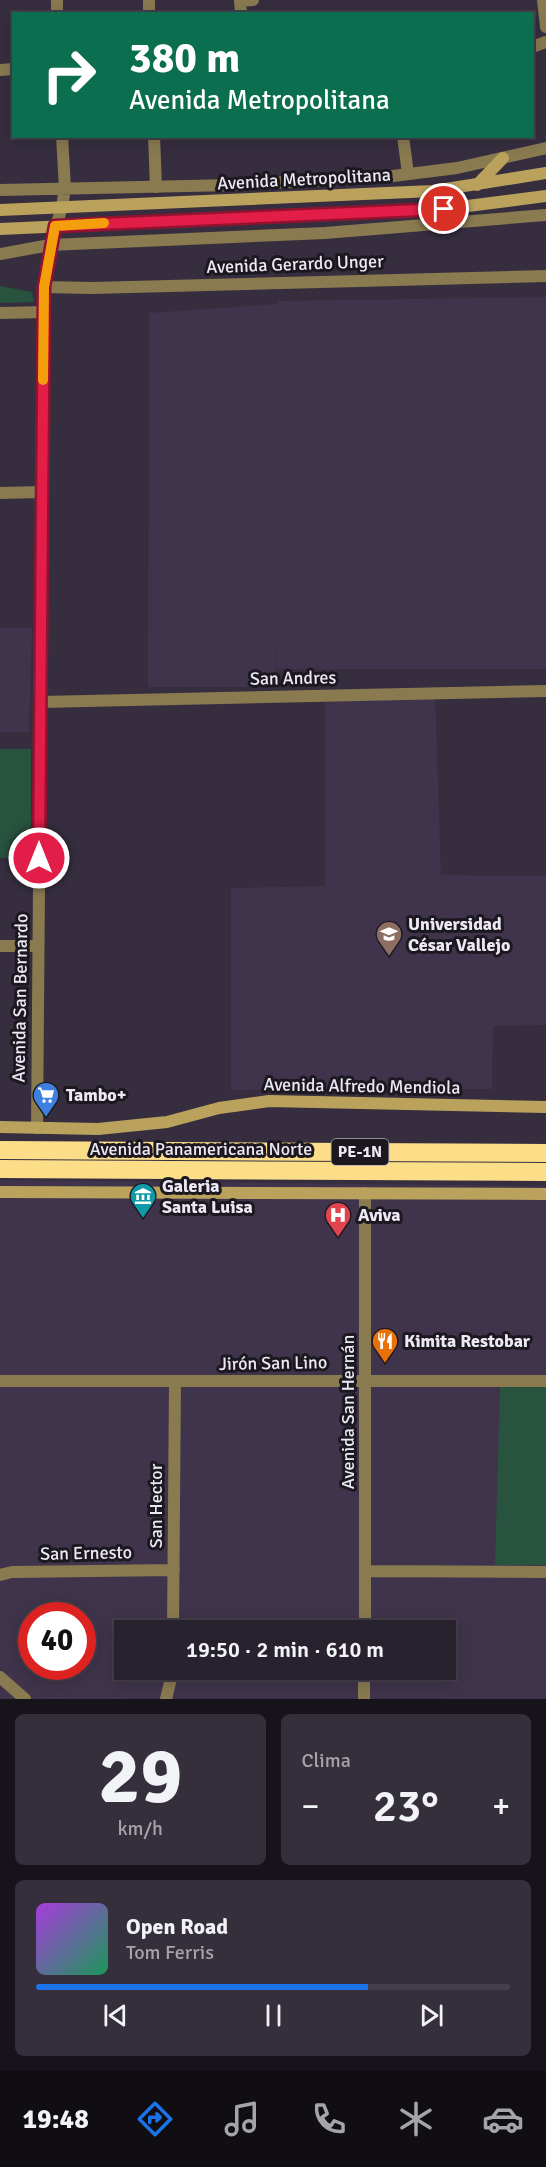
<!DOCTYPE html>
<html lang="es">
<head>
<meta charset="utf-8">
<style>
  body { margin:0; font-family:Signika,sans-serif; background:#342f3b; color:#f1f3f6; height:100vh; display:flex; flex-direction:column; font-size:22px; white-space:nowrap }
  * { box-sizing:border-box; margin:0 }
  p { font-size:20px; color:#a5a4aa }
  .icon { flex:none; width:33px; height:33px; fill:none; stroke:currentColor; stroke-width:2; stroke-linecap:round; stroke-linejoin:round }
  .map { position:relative; height:1699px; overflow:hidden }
  .sheet { display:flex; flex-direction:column; gap:15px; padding:15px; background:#16131a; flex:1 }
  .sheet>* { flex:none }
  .banner { position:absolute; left:12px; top:12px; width:522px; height:126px; border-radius:0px; box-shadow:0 3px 15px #0003,0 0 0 2px #443f4b; background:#0b6e4f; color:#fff; overflow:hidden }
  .speed { position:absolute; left:18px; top:1602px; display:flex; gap:12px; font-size:30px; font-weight:700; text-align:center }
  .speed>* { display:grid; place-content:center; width:78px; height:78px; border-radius:50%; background:#28222f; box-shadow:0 3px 15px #0003,0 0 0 2px #443f4b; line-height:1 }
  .speed .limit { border:9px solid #d22; background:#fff; color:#111 }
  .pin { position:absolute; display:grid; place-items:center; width:51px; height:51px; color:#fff; margin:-26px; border:3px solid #fff; border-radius:50%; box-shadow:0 2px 6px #0007 }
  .me { position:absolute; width:66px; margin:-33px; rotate:0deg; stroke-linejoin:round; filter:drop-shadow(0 0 4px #0008) }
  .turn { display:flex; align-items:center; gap:21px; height:126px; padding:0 18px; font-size:27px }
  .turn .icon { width:78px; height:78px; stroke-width:2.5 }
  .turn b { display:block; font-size:42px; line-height:51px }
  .big { font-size:45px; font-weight:600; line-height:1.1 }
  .sheet .card { flex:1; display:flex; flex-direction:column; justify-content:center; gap:9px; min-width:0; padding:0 21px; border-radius:9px; background:#342f3b }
  .sheet .dial { align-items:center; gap:0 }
  .dial b { font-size:78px; line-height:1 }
  .song { display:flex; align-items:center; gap:18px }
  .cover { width:72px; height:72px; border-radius:9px; background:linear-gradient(135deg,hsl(280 70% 55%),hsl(150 70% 35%)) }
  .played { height:6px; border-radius:3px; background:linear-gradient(90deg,#1a73e8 70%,#443f4b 70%) }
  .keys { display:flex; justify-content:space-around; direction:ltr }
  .heat { display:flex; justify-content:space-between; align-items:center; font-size:33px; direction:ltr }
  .sheet .tiles { flex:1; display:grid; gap:15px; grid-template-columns:1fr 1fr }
  .card:last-child { grid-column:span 2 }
  .trip { position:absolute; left:114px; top:1620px; width:342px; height:60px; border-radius:0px; background:#28222f; box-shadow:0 3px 15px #0003,0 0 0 2px #443f4b; font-weight:600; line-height:60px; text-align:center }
  .tab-bar { display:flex; height:96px; justify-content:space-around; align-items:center; background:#100e13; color:#a5a4aa }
  .tab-bar .icon { width:42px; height:42px }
  .tab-bar .current { color:#1a73e8 }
  .tab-bar b { font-size:27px; color:#f1f3f6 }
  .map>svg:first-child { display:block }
  .built { fill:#3f344b; fill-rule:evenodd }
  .green { fill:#28533f }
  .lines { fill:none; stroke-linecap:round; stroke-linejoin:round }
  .minor { stroke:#897a50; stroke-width:12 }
  .tertiary { stroke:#897a50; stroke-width:12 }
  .secondary { stroke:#baa25d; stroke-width:12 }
  .motorway { stroke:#fcde89; stroke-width:18 }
  .route-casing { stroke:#92132f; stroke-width:15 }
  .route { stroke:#e11d48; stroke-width:10 }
  .slow { stroke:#f59e0b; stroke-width:10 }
  .labels { text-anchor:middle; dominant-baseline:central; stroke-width:6; stroke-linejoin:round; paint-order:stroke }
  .shield { fill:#1c1820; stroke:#aeaab4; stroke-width:1.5 }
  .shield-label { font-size:16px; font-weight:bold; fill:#ede9f4 }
  .street-label { font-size:18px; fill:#ede9f4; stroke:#1c1820 }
  .poi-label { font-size:18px; font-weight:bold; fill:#ede9f4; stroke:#1c1820; text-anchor:start }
</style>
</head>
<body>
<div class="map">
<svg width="546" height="1699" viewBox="0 0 546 1699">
  <rect width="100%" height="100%" fill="#362e3f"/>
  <path class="built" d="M546,297V669H276V628L275,687H148L149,313L277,304L278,301Z
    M0,628H32L29,732H0Z
    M435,693L441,875L546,876V1025L493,1026L492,1089L231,1090V888L325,886V696Z
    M0,1180L546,1186V1699H0ZM32,1616H82V1666H32ZM124,1630H446V1670H124Z"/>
  <path class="green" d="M0,286L32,292L34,302L0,303Z
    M0,749H31V859L0,858Z
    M500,1387H546V1565H495Z"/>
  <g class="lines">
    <path class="minor" d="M57,0V14
      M149,0V14
      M240,0L241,14
      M543,0L546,27
      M240,1L253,0
      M532,47L546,42
      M0,70L14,69
      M62,136L65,188
      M154,136L156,187
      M403,136L408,174
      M0,313L44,312
      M0,493L42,492
      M41,702L546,691
      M0,946H38
      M365,1193V1630
      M0,1381H546
      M366,1571L546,1572
      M0,1575L12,1572L174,1570
      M173,1630L175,1382
      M0,1677L25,1699
      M166,1699L173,1670
      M364,1699V1670"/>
    <path class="tertiary" d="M0,190L234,185L393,176L457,168L546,148
      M0,254L50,245L325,233L546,215
      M44,287L92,288L546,276
      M37,1128L44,287L50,245L62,207L65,188"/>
    <path class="secondary" d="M477,185L503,158
      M0,210L433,191L546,173
      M0,229L444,209L546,196
      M0,1127L98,1129L167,1122L219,1108L269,1101L546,1107
      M0,1192L546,1194"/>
    <path class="motorway" d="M0,1150L546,1153
      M0,1169L546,1172"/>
  </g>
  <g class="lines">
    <g class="route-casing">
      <path id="route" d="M39,858L44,287L55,226L444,209"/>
    </g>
    <use href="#route" class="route"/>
    <path class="slow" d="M43,380L44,287L55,226L104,223"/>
  </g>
  <defs>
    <g id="university-pin" transform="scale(1.35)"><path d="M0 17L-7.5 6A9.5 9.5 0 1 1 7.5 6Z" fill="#8d6e63" stroke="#1c1820"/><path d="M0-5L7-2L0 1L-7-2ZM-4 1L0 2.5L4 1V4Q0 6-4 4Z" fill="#fff"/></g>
    <g id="supermarket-pin" transform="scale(1.35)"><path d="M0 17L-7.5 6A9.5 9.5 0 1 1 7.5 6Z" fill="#3f7fe0" stroke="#1c1820"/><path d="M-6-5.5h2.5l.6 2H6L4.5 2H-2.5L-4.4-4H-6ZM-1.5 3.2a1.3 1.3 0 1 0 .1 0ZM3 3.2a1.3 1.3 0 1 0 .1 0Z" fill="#fff"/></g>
    <g id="museum-pin" transform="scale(1.35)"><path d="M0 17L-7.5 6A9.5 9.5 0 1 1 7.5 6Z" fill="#0f9aa8" stroke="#1c1820"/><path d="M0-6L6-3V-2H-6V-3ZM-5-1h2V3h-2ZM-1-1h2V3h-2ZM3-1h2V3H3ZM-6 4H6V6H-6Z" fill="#fff"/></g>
    <g id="hospital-pin" transform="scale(1.35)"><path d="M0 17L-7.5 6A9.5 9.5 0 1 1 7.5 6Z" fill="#e0444e" stroke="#1c1820"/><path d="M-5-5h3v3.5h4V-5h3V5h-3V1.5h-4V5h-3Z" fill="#fff"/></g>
    <g id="restaurant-pin" transform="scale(1.35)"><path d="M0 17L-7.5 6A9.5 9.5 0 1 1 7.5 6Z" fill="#e8710a" stroke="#1c1820"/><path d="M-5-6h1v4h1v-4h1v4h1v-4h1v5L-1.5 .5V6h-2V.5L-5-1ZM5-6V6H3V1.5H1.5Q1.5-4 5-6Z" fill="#fff"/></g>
  </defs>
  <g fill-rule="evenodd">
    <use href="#university-pin" x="389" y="934"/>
    <use href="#supermarket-pin" x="46" y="1095"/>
    <use href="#museum-pin" x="143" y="1196"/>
    <use href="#hospital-pin" x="338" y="1215"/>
    <use href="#restaurant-pin" x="385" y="1341"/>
  </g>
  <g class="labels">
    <rect class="shield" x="331.5" y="1139" width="57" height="26" rx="4.5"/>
    <g class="shield-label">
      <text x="360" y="1152">PE-1N</text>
    </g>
    <g class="street-label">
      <text transform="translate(304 179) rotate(-3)">Avenida Metropolitana</text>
      <text transform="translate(295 264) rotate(-2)">Avenida Gerardo Unger</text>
      <text transform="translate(293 678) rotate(-1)">San Andres</text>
      <text transform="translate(20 998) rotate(-89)">Avenida San Bernardo</text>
      <text transform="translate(362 1086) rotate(1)">Avenida Alfredo Mendiola</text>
      <text x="201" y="1149">Avenida Panamericana Norte</text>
      <text transform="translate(273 1363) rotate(-1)">Jirón San Lino</text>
      <text transform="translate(348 1412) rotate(-90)">Avenida San Hernán</text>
      <text transform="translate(156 1506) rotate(-90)">San Hector</text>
      <text transform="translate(86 1553) rotate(-1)">San Ernesto</text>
    </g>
    <g class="poi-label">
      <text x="408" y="924">Universidad<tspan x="408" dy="21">César Vallejo</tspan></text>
      <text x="66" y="1095">Tambo+</text>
      <text x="162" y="1186">Galeria<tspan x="162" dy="21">Santa Luisa</tspan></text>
      <text x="358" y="1215">Aviva</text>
      <text x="404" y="1341">Kimita Restobar</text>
    </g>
  </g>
</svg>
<div class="speed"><div class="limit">40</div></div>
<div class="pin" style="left:444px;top:209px;background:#d93025"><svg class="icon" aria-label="arrive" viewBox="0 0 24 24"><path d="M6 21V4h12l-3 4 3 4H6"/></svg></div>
<svg class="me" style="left:39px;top:858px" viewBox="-20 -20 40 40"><circle r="17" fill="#e11d48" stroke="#fff" stroke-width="3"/><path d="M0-11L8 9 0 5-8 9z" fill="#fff"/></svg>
<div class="trip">19:50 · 2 min · 610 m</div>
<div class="banner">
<div class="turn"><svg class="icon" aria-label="right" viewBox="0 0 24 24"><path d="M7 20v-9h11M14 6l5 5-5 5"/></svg><div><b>380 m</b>Avenida Metropolitana</div></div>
</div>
</div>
<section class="sheet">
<div class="tiles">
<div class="card dial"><b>29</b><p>km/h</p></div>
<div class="card"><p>Clima</p>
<div class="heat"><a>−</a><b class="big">23°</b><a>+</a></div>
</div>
<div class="card">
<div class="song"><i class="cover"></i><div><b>Open Road</b><p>Tom Ferris</p></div></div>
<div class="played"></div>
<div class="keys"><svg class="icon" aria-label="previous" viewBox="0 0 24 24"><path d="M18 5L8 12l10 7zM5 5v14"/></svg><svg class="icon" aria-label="pause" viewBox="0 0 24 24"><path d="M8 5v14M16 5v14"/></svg><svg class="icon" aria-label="next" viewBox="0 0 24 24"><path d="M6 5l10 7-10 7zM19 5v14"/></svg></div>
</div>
</div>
</section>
<nav class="tab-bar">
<b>19:48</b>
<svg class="icon current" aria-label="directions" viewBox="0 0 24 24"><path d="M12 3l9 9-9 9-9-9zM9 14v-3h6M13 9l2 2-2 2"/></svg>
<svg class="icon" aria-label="music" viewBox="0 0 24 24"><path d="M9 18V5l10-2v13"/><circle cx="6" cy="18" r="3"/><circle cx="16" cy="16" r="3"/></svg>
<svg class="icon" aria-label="phone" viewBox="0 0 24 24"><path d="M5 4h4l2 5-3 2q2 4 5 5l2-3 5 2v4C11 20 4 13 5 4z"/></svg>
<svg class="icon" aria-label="climate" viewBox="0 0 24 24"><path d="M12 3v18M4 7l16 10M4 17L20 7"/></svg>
<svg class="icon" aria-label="car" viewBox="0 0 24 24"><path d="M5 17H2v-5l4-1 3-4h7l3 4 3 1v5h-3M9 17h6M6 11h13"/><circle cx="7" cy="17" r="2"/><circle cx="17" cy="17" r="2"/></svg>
</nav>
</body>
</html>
